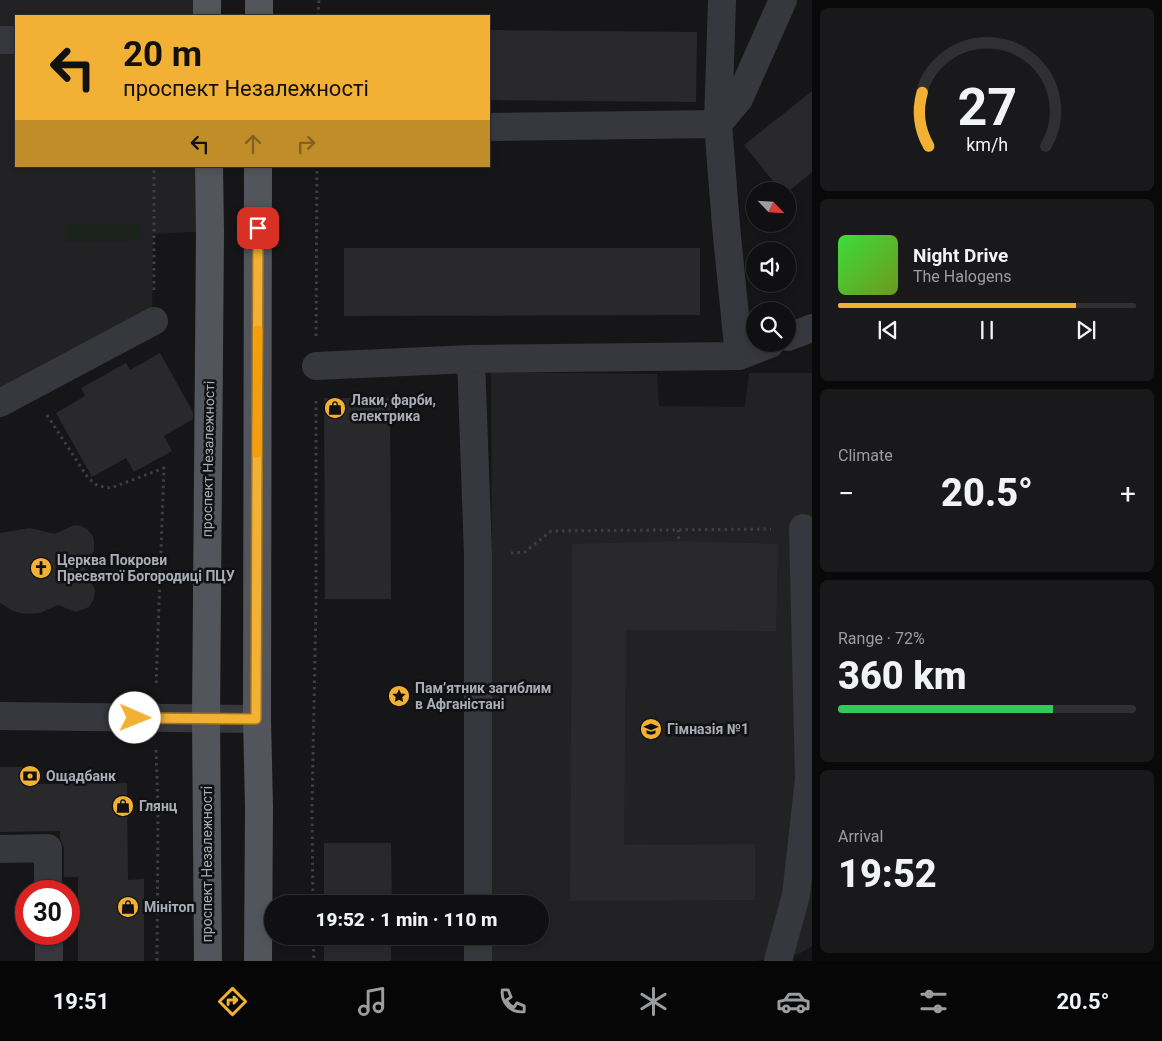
<!DOCTYPE html>
<html lang="en">
<head>
<meta charset="utf-8">
<style>
  body { margin:0; font-family:Roboto,sans-serif; background:#19191b; color:#f1f3f6; height:100vh; display:flex; flex-direction:column; font-size:19px; white-space:nowrap }
  * { box-sizing:border-box; margin:0 }
  p { font-size:16px; color:#9c9d9f }
  .icon { flex:none; width:28px; height:28px; fill:none; stroke:currentColor; stroke-width:2; stroke-linecap:round; stroke-linejoin:round }
  .map { position:relative; flex:1; overflow:hidden }
  .details { display:flex; flex-direction:column; gap:8px; padding:8px; background:#09090a; width:350px }
  .details>* { flex:none }
  .top-card { position:absolute; left:15px; top:15px; width:475px; height:152px; border-radius:0px; box-shadow:0 2px 8px #0003,0 0 0 1px #303032; background:#f2b134; color:#111; overflow:hidden }
  .needle { width:32px; rotate:115deg }
  .fabs { position:absolute; left:746px; top:182px; display:grid; gap:10px }
  .fabs a { display:grid; place-items:center; width:50px; height:50px; border-radius:50%; background:#101012; box-shadow:0 2px 8px #0003,0 0 0 1px #303032; font-size:25px }
  .speed { position:absolute; left:15px; top:880px; display:flex; gap:10px; font-size:25px; font-weight:700; text-align:center }
  .speed>* { display:grid; place-content:center; width:65px; height:65px; border-radius:50%; background:#101012; box-shadow:0 2px 8px #0003,0 0 0 1px #303032; line-height:1 }
  .speed .limit { border:8px solid #d22; background:#fff; color:#111 }
  .pin { position:absolute; display:grid; place-items:center; width:42px; height:42px; color:#fff; margin:-21px; border-radius:10px; box-shadow:0 2px 8px #0006 }
  .me { position:absolute; width:55px; margin:-28px; rotate:91deg; stroke-linejoin:round; filter:drop-shadow(0 0 4px #0008) }
  .turn { display:flex; align-items:center; gap:18px; height:105px; padding:0 25px; font-size:22px }
  .turn .icon { width:65px; height:65px; stroke-width:2.5 }
  .turn b { display:block; font-size:35px; line-height:42px }
  .lanes { display:flex; align-items:center; height:48px; padding:0 25px; background:#0003; justify-content:center; gap:25px; direction:ltr }
  .lanes .off { opacity:.35 }
  .big { font-size:38px; font-weight:800; line-height:1.1 }
  .details .widget { flex:1; display:flex; flex-direction:column; justify-content:center; gap:8px; min-width:0; padding:0 18px; border-radius:8px; background:#19191b }
  .details .dial { align-items:center; gap:0 }
  .dial svg { height:130px; overflow:visible; fill:none; stroke:#303032; stroke-width:7; stroke-linecap:round; text-anchor:middle }
  .dial text { fill:#f1f3f6; stroke:none }
  .song { display:flex; align-items:center; gap:15px }
  .cover { width:60px; height:60px; border-radius:8px; background:linear-gradient(135deg,hsl(120 70% 55%),hsl(80 70% 35%)) }
  .played { height:5px; border-radius:2px; background:linear-gradient(90deg,#f2b134 80%,#303032 80%) }
  .keys { display:flex; justify-content:space-around; direction:ltr }
  .heat { display:flex; justify-content:space-between; align-items:center; font-size:28px; direction:ltr }
  .charge { height:8px; border-radius:4px; background:linear-gradient(90deg,#34c759 72%,#303032 0) }
  .trip { position:absolute; left:264px; top:895px; width:285px; height:50px; border-radius:25px; background:#101012; box-shadow:0 2px 8px #0003,0 0 0 1px #303032; font-weight:800; line-height:50px; text-align:center }
  .tabs { display:flex; height:80px; justify-content:space-around; align-items:center; background:#060607; color:#9c9d9f }
  .tabs .icon { width:35px; height:35px }
  .tabs .selected { color:#f2b134 }
  .tabs b { font-size:22px; color:#f1f3f6 }
  main { display:flex; flex:1; min-height:0 }
  .map>svg:first-child { display:block }
  .built { fill:#222225 }
  .green { fill:#1c231d }
  .building { fill:#29292c }
  .lines { fill:none; stroke-linecap:round; stroke-linejoin:round }
  .path { stroke:#3d3f44; stroke-width:3; stroke-dasharray:2.5 4; stroke-linecap:butt }
  .minor { stroke:#37383d; stroke-width:28 }
  .major { stroke:#53555c; stroke-width:28 }
  .route-casing { stroke:#9d7322; stroke-width:12 }
  .route { stroke:#f2b134; stroke-width:9 }
  .slow { stroke:#f59e0b; stroke-width:9 }
  .labels { text-anchor:middle; dominant-baseline:central; stroke-width:5; stroke-linejoin:round; paint-order:stroke }
  .poi-label { font-size:14px; font-weight:bold; fill:#a8adb8; stroke:#111113; text-anchor:start }
  .street-label { font-size:14px; fill:#a8adb8; stroke:#111113 }
</style>
</head>
<body>
<main>
<div class="map">
<svg width="812" height="961" viewBox="0 0 812 961">
  <rect width="100%" height="100%" fill="#161618"/>
  <path class="built" d="M0,0H209L208,16H16V166H210L211,231L153,234L152,319L0,402Z
    M491,372L657,374L659,406L745,407L749,373H812V946L799,954L756,961H488V936H540V904H488L492,554Z"/>
  <path class="green" d="M140,224V241L66,242L65,225Z"/>
  <path class="building" d="M489,30L697,32L696,102L489,100Z
    M812,91V172L788,192L781,191L744,145Z
    M344,248H700V315L344,316Z
    M160,353L193,412V419L164,436L172,451L134,472L126,458L92,477L56,413L85,396L81,388L126,363L130,370Z
    M324,398H390L391,599H325Z
    M74,525L81,526L87,529L93,536L94,541V551L84,566L95,590L94,599L89,607L76,612L58,605L40,613L25,614L13,611L0,603V533L30,528L55,534Z
    M679,541L778,544L776,631L626,630L624,845L755,844V900L570,901L572,544Z
    M0,767H37L36,784L127,783L128,880L144,879V961H78V877H64V848L60,838V831L0,832Z
    M324,843H391L392,904H324Z
    M324,936H391V961H324Z"/>
  <g class="lines">
    <path class="path" d="M318,16L319,0
      M154,290V166
      M316,336L317,166
      M47,415L88,478L98,486L111,488L164,468L156,686
      M678,530L679,541
      M511,553L525,552L551,531L771,529
      M156,750L158,808L157,961
      M313,904L312,807L316,605V397
      M313,936L314,961"/>
    <path class="minor" d="M722,0L718,124L726,226L739,356
      M0,40H16
      M489,127L718,124L739,99L783,0
      M788,337L812,328
      M471,359L478,555V904
      M316,366L471,359L739,356L770,344
      M0,403L154,321
      M0,716L257,719
      M0,849L48,848V891
      M49,934V961
      M478,936V961
      M778,961L796,895L809,779L803,528"/>
    <path class="major" d="M207,16V0
      M259,16V0
      M208,961L206,719L210,232L209,166
      M258,961L259,807L257,719L258,166"/>
  </g>
  <g class="lines">
    <g class="route-casing">
      <path id="route" d="M135,718L256,719L258,228"/>
    </g>
    <use href="#route" class="route"/>
    <path class="slow" d="M257,453L258,330"/>
  </g>
  <defs>
    <g id="shop-disc" transform="scale(1.125)"><circle r="9.5" fill="#f2b134" stroke="#111113"/><path d="M-5-2.5h2.3a2.7 3.5 0 0 1 5.4 0H5L5.5 6h-11ZM-1.5-2.5h3a1.5 2.3 0 0 0-3 0Z" fill="#111"/></g>
    <g id="church-disc" transform="scale(1.125)"><circle r="9.5" fill="#f2b134" stroke="#111113"/><path d="M-1.2-6h2.4v3.5h3.3v2.4h-3.3V6h-2.4V-.1h-3.3v-2.4h3.3Z" fill="#111"/></g>
    <g id="sight-disc" transform="scale(1.125)"><circle r="9.5" fill="#f2b134" stroke="#111113"/><path d="M0-6L1.8-2.2L6-1.7L2.9 1.2L3.7 5.4L0 3.3L-3.7 5.4L-2.9 1.2L-6-1.7L-1.8-2.2Z" fill="#111"/></g>
    <g id="school-disc" transform="scale(1.125)"><circle r="9.5" fill="#f2b134" stroke="#111113"/><path d="M0-5L7-2L0 1L-7-2ZM-4 1L0 2.5L4 1V4Q0 6-4 4Z" fill="#111"/></g>
    <g id="bank-disc" transform="scale(1.125)"><circle r="9.5" fill="#f2b134" stroke="#111113"/><path d="M-6-4H6V4H-6ZM0-2.3a2.3 2.3 0 1 0 0 4.6a2.3 2.3 0 1 0 0-4.6Z" fill="#111"/></g>
  </defs>
  <g fill-rule="evenodd">
    <use href="#shop-disc" x="335" y="408"/>
    <use href="#church-disc" x="41" y="568"/>
    <use href="#sight-disc" x="399" y="696"/>
    <use href="#school-disc" x="651" y="729"/>
    <use href="#bank-disc" x="30" y="776"/>
    <use href="#shop-disc" x="123" y="806"/>
    <use href="#shop-disc" x="128" y="907"/>
  </g>
  <g class="labels">
    <g class="poi-label">
      <text x="351" y="400">Лаки, фарби,<tspan x="351" dy="16">електрика</tspan></text>
      <text x="57" y="560">Церква Покрови<tspan x="57" dy="16">Пресвятої Богородиці ПЦУ</tspan></text>
      <text x="415" y="688">Пам’ятник загиблим<tspan x="415" dy="16">в Афганістані</tspan></text>
      <text x="667" y="729">Гімназія №1</text>
      <text x="46" y="776">Ощадбанк</text>
      <text x="139" y="806">Глянц</text>
      <text x="144" y="907">Мінітоп</text>
    </g>
    <g class="street-label">
      <text transform="translate(208 459) rotate(-89)">проспект Незалежності</text>
      <text transform="translate(207 864) rotate(-90)">проспект Незалежності</text>
    </g>
  </g>
</svg>
<div class="fabs">
<a><svg class="needle" viewBox="-14 -14 28 28"><path d="M0-13l5 13h-10z" fill="#e53935"/><path d="M0 13l5-13h-10z" fill="#9c9d9f"/></svg></a>
<a><svg class="icon" aria-label="sound" viewBox="0 0 24 24"><path d="M4 9h4l5-4v14l-5-4H4zM17 9q2 3 0 6"/></svg></a>
<a><svg class="icon" aria-label="search" viewBox="0 0 24 24"><circle cx="10" cy="10" r="6"/><path d="M15 15l6 6"/></svg></a>
</div>
<div class="speed"><div class="limit">30</div></div>
<div class="pin" style="left:258px;top:228px;background:#d93025"><svg class="icon" aria-label="arrive" viewBox="0 0 24 24"><path d="M6 21V4h12l-3 4 3 4H6"/></svg></div>
<svg class="me" style="left:135px;top:718px" viewBox="-20 -20 40 40"><circle r="19" fill="#fff"/><path d="M0-13L10 11 0 6-10 11z" fill="#f2b134"/></svg>
<div class="trip">19:52 · 1 min · 110 m</div>
<div class="top-card">
<div class="turn"><svg class="icon" aria-label="left" viewBox="0 0 24 24"><path d="M17 20v-9H6M10 6l-5 5 5 5"/></svg><div><b>20 m</b>проспект Незалежності</div></div>
<div class="lanes"><svg class="icon" aria-label="left" viewBox="0 0 24 24"><path d="M17 20v-9H6M10 6l-5 5 5 5"/></svg><svg class="icon off" aria-label="ahead" viewBox="0 0 24 24"><path d="M12 20V5M6 11l6-6 6 6"/></svg><svg class="icon off" aria-label="right" viewBox="0 0 24 24"><path d="M7 20v-9h11M14 6l5 5-5 5"/></svg></div>
</div>
</div>
<section class="details">
<div class="widget dial"><svg viewBox="0 0 100 80">
<path d="M14 69A42 42 0 1 1 86 69"/>
<path d="M14 69A42 42 0 0 1 10 36" stroke="#f2b134"/>
<text x="50" y="56" font-size="32" font-weight="700">27</text>
<text x="50" y="72" font-size="11">km/h</text>
</svg></div>
<div class="widget">
<div class="song"><i class="cover"></i><div><b>Night Drive</b><p>The Halogens</p></div></div>
<div class="played"></div>
<div class="keys"><svg class="icon" aria-label="previous" viewBox="0 0 24 24"><path d="M18 5L8 12l10 7zM5 5v14"/></svg><svg class="icon" aria-label="pause" viewBox="0 0 24 24"><path d="M8 5v14M16 5v14"/></svg><svg class="icon" aria-label="next" viewBox="0 0 24 24"><path d="M6 5l10 7-10 7zM19 5v14"/></svg></div>
</div>
<div class="widget"><p>Climate</p>
<div class="heat"><a>−</a><b class="big">20.5°</b><a>+</a></div>
</div>
<div class="widget"><p>Range · 72%</p><b class="big">360 km</b><div class="charge"></div></div>
<div class="widget"><p>Arrival</p><b class="big">19:52</b></div>
</section>
</main>
<nav class="tabs">
<b>19:51</b>
<svg class="icon selected" aria-label="directions" viewBox="0 0 24 24"><path d="M12 3l9 9-9 9-9-9zM9 14v-3h6M13 9l2 2-2 2"/></svg>
<svg class="icon" aria-label="music" viewBox="0 0 24 24"><path d="M9 18V5l10-2v13"/><circle cx="6" cy="18" r="3"/><circle cx="16" cy="16" r="3"/></svg>
<svg class="icon" aria-label="phone" viewBox="0 0 24 24"><path d="M5 4h4l2 5-3 2q2 4 5 5l2-3 5 2v4C11 20 4 13 5 4z"/></svg>
<svg class="icon" aria-label="climate" viewBox="0 0 24 24"><path d="M12 3v18M4 7l16 10M4 17L20 7"/></svg>
<svg class="icon" aria-label="car" viewBox="0 0 24 24"><path d="M5 17H2v-5l4-1 3-4h7l3 4 3 1v5h-3M9 17h6M6 11h13"/><circle cx="7" cy="17" r="2"/><circle cx="17" cy="17" r="2"/></svg>
<svg class="icon" aria-label="filters" viewBox="0 0 24 24"><path d="M4 7h16M4 17h16"/><circle cx="9" cy="7" r="2"/><circle cx="15" cy="17" r="2"/></svg>
<b>20.5°</b>
</nav>
</body>
</html>
